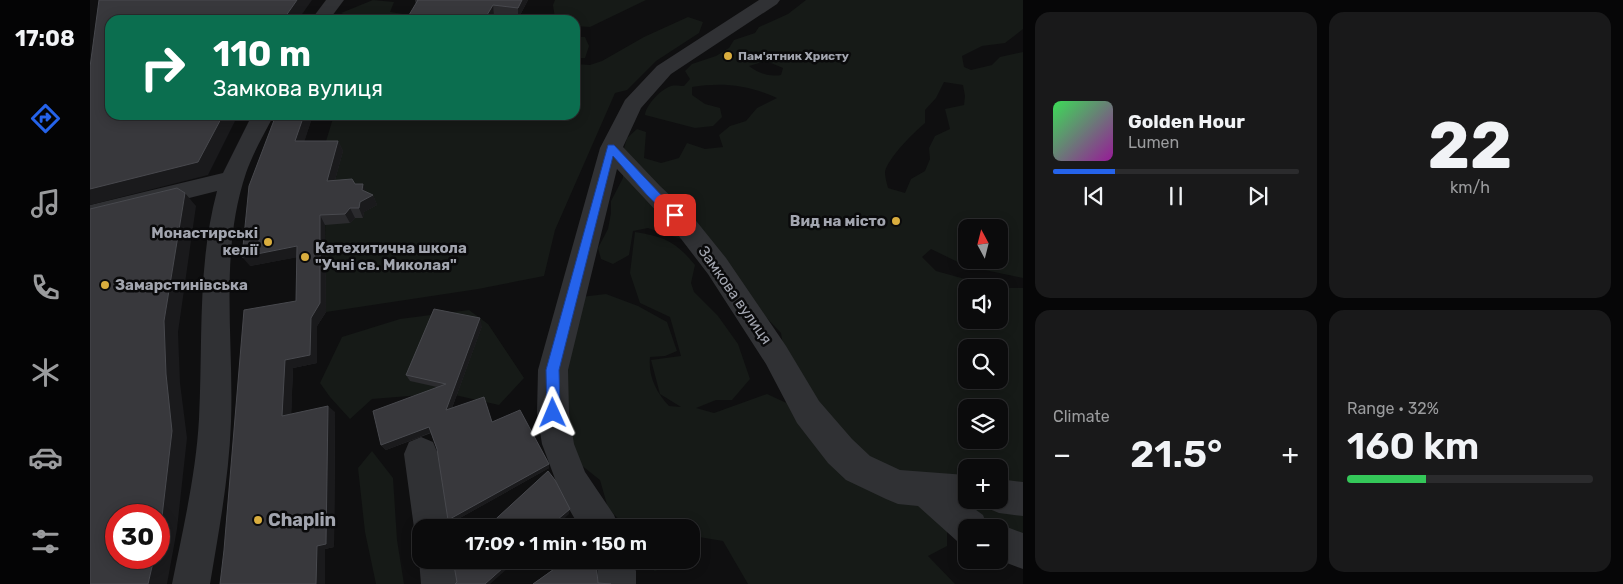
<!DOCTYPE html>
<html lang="en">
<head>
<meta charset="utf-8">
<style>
  body { margin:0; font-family:Rubik,sans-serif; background:#19191a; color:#f1f3f6; height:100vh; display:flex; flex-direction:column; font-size:19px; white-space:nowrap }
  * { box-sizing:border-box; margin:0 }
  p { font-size:16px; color:#9a9b9d }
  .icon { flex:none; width:28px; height:28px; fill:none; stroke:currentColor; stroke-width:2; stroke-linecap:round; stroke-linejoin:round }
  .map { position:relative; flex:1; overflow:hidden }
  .panel { display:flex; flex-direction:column; gap:12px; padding:12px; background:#060607; width:600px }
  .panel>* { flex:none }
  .hud { position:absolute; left:15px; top:15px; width:475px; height:105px; border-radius:15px; box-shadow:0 2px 12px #0003,0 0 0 1px #2b2b2d; background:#0b6e4f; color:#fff; overflow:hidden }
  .needle { width:32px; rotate:353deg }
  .fabs { position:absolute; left:868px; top:219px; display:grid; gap:10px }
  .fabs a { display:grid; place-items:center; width:50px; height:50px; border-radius:10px; background:#0b0b0c; box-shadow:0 2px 12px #0003,0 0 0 1px #2b2b2d; font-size:25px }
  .speed { position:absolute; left:15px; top:504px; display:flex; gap:10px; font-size:25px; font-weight:700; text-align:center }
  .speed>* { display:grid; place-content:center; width:65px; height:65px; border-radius:50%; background:#0b0b0c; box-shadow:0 2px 12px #0003,0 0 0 1px #2b2b2d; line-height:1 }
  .speed .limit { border:8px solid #d22; background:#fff; color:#111 }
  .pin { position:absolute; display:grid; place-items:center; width:42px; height:42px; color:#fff; margin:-21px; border-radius:10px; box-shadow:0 2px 8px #0006 }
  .me { position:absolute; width:55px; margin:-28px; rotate:359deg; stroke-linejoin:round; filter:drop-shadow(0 0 4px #0008) }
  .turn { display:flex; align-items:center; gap:18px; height:105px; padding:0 25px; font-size:22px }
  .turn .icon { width:65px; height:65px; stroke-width:2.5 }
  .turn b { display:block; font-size:35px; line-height:42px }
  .big { font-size:38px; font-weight:600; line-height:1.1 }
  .panel .widget { flex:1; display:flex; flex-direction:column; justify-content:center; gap:8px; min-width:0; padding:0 18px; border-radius:15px; background:#19191a }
  .panel .dial { align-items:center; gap:0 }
  .dial b { font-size:65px; line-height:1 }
  .song { display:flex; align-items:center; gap:15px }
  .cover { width:60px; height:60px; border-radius:8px; background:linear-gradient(135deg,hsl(130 70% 55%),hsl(300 70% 35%)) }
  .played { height:5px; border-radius:2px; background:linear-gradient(90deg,#2563eb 25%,#2b2b2d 25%) }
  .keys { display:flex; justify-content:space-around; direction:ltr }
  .heat { display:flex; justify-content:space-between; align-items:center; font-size:28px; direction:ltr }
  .charge { height:8px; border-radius:4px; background:linear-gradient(90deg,#34c759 32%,#2b2b2d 0) }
  .panel .tiles { flex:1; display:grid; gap:12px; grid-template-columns:repeat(2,1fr) }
  .trip { position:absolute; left:322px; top:519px; width:288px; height:50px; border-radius:15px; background:#0b0b0c; box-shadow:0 2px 12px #0003,0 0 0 1px #2b2b2d; font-weight:600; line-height:50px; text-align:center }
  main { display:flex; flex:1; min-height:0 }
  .tabs { display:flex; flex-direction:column; width:90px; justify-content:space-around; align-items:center; background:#040405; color:#9a9b9d }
  .tabs .icon { width:35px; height:35px }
  .tabs .current { color:#2563eb }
  .tabs b { font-size:22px; color:#f1f3f6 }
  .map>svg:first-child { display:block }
  .green { fill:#161a17; fill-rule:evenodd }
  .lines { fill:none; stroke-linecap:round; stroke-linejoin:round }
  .minor { fill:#303134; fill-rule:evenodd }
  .wall { fill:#2b2b2e }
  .shaded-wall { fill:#1a1a1c }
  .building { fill:#38383c; stroke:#48494e }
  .route { fill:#2563eb; stroke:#184099 }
  .poi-dot { fill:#d9ad3e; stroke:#0a0a0b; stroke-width:2 }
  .labels { text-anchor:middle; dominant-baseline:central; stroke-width:5; stroke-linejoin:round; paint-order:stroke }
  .far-poi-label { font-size:12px; font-weight:bold; fill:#a2a5af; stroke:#0a0a0b; text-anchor:start }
  .poi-label { font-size:15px; font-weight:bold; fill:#a2a5af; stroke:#0a0a0b; text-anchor:end }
  .street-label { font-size:15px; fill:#a2a5af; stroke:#0a0a0b }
  .near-poi-label { font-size:18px; font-weight:bold; fill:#a2a5af; stroke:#0a0a0b; text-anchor:start }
</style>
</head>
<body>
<main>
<nav class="tabs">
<b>17:08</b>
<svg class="icon current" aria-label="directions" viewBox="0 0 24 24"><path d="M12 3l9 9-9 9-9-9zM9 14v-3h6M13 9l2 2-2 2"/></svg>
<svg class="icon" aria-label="music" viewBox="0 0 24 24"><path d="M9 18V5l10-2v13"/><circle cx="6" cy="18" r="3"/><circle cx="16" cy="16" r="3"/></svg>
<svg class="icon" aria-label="phone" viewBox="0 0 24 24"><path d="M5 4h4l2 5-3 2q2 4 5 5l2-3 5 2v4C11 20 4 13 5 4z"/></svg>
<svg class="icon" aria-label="climate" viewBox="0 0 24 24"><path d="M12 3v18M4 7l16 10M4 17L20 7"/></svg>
<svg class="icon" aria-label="car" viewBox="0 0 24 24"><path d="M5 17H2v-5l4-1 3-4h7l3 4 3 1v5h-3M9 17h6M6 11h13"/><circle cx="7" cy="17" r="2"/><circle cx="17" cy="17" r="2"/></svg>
<svg class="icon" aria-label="filters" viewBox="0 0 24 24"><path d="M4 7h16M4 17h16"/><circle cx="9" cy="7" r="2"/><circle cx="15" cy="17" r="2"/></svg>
</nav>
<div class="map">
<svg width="933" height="584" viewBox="0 0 933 584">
  <rect width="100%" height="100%" fill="#0f0f10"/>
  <path class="green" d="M283,0L304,2L300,12L333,17L330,20H261L258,16L251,13Z
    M465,0H556L500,27L485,26V20L465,19L463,5Z
    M716,0H933V29L915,43L892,46L872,56L874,67L881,70L902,65L910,57L933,52V278L876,266L841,249L832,257L846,271L904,287L876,288V320H909V288H933V483L909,480V468H876V480L849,486L857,522V546L838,556L865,584H658L633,541L609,537L601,545V528L536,527L518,508L510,480L486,461L456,348L482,298L516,294L548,306L577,322L587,351L575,356L560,357C558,376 566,392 579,406L591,407L570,394L561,360L591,356L580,317L550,303L540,273L545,232C575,237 585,241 605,265L601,283L604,292L628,316L648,344L660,379L642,400H626L606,408L624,413L677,394L703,406L691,333L606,244L558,228L543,231L539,255L523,264L511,259L508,248L518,229L521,213V201L533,178L532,155L537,138L547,129L556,132L554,158L571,163L589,158L597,143L615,149L633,147L629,135L640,126L656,121L667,108L687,98C659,85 632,82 602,87V95L615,104L630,108L632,117L623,126L605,128L555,115C556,105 571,89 581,86C585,85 590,86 594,86L600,79L595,71L602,64L626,56L639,48L644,40L665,33L669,27L698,14ZM676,61L693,68L691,75C679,77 668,73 659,66ZM854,82L873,85L875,96L874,105L855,109L860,129L845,136L839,148L840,159L835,171L821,179L815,193L798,188C797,184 795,177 795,172C797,159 824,132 835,123V110L846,98ZM876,228H909V260H876ZM876,348H909V380H876ZM876,408H909V440H876Z
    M598,17L613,22L609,33L566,61L537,90L525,93L465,230L454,276L388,289L236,312L235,220L260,223L265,218H273L274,212L281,208L241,195L233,151L244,115H485V64L500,65L512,61L554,37Z
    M485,37H495L499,46L495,58H485Z
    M379,310L398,324L434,378L409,405L356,393L282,399L260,419L240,397L230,383L252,337L310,319Z
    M282,451L303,478L307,540L314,584H286L275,532L268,468Z
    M852,498L887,500L933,508V549L909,540V528H883Z
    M548,560H588L565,571Z"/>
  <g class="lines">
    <path class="minor" d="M236,0H254L239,20H221Z
      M669,0H690L687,4L581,74L551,108L533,147L570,186L603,217L636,258L696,346L729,401L762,439L780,456L810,470L876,475V500H890L888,504L882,507L893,515L898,528H876V544L867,541L828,506L808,504L796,499L756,480L738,463L707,423L676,364L618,274L585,231L527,169L478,370L479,413L484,444L495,472L524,515L529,528H490L471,495L452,444L447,413L448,370L510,148L535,100L567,66Z
      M162,115H184C174,134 163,153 156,173C129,253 144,340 141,422C139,477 129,530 120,584H82C93,529 106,474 109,419C113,342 107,266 127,191L0,223V205L133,173Z
      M331,437L343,442L348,454L360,528H331V541L324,528L314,454L319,442Z
      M909,479L933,482V516L909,513L897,508L893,500H909Z
      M909,524L933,533V569L909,560V528H900Z
      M331,554V560H365L369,584H331L329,560Z
      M505,560H541L546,571V584H508V571Z"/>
  </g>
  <path class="wall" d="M325,0H438L428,19L404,16L402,20H316L326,5Z
    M186,115H223L214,141H248L253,151L245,180L265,184L277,192L283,195L287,205L274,212L273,218H265L260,223L235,225L236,312L227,326V363L203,368L201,414L245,412L244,547L235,549V584H130L206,301L207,257L160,266Z
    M392,326L362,408L402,422L459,464V468L361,523L347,449L341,433L296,450L291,445L347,387L320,381L316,375Z
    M459,560H504L443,584L465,568Z"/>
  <path class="shaded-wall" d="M207,0H222L208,20H193Z
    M432,0H438L428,19V8Z
    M403,5L404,16L402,20H394Z
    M133,115H148L118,175L0,205V189Z
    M214,115H223L211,152L205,141Z
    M248,141L253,151L242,191L237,181Z
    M273,184L277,194L283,195L287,205L274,212L273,218L269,208Z
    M95,193L106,206L88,332L90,383L97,438L87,529L77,584H58L64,558H69V535L76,374L74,321Z
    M260,208L265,218L260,223L255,214Z
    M230,215L235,225L236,312L227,326V363L203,368L201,422L192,416L195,360L221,318Z
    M207,246L214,256L160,266L152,257Z
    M390,318L392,326L359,416L356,410Z
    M238,406L245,412L244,547L235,549V584H226L227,546Z
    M339,427L342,432L296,450L291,445Z
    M459,464V468L361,523L358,520Z
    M480,509L479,514L467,525V520Z
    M422,560H427L400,584H395Z"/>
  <path class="building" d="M9,0H207L193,20H20V115H133L108,162L0,189V67Z
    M327,0H432L428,8L403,5L394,20H316L328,0Z
    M186,115H214L205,141H248L237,181L262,179L265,184H273L272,190L283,195L270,202L269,208H260L255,214L230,215V303L221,318L220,355L195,360L192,416L238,406L236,544L227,546L226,584H130L134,550L154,310L206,301L207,246L152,257L159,186Z
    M87,188L95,193L74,321L76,374L82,431L71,525L69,535V515H26V558H64L58,584H0V209Z
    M344,309L390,318L356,410L394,397L402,422L430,410L459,464L358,520L347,449L339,427L291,445L283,411L356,384L316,375Z
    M458,471L465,480L480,509L467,520L474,528H396Z
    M363,560H422L395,584H365L367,582Z
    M461,560H504L506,562L508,583L521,584H443L467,567Z"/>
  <path class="route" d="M518,145H524L590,215L588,218H581L557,195L523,156L469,370L470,413L468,418L463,420L459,418L457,413L456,370Z"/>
  <g class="poi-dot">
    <circle cx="638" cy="56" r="5"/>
    <circle cx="806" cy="221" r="5"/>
    <circle cx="178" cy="242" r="5"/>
    <circle cx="215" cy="257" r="5"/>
    <circle cx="15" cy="285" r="5"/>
    <circle cx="168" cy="520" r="5"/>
  </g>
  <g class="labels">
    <g class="far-poi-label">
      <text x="648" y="56">Пам'ятник Христу</text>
    </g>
    <g class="poi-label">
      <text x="796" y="221">Вид на місто</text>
      <text x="168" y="233">Монастирські<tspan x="168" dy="17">келії</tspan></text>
      <text x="225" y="248" text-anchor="start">Катехитична школа<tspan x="225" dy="17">"Учні св. Миколая"</tspan></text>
      <text x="25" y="285" text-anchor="start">Замарстинівська</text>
    </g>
    <g class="street-label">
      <text transform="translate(645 295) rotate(55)">Замкова вулиця</text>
    </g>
    <g class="near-poi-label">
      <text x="178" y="520">Chaplin</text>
    </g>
  </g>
</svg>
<div class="fabs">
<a><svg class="needle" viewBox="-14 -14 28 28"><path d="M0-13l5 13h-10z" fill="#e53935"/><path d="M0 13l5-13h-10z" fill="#9a9b9d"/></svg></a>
<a><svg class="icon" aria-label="sound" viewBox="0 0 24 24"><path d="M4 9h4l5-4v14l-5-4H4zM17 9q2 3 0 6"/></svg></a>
<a><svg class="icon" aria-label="search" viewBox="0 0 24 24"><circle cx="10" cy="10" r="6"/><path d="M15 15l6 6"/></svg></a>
<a><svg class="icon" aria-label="layers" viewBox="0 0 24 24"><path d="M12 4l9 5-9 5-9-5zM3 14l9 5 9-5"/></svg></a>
<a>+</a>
<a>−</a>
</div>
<div class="speed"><div class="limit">30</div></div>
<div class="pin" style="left:585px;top:215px;background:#d93025"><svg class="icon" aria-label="arrive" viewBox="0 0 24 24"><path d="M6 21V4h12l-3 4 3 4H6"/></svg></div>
<svg class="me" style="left:463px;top:413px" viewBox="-20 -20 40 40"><path d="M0-17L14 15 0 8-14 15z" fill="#2563eb" stroke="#fff" stroke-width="4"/></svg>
<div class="trip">17:09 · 1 min · 150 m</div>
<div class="hud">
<div class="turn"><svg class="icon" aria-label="right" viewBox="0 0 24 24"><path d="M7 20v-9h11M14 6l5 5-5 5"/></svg><div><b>110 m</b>Замкова вулиця</div></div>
</div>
</div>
<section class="panel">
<div class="tiles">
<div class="widget">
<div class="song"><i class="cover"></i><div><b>Golden Hour</b><p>Lumen</p></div></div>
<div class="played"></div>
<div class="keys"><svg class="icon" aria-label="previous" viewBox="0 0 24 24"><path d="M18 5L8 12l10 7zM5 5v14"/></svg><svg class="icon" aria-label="pause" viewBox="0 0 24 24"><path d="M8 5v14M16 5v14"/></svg><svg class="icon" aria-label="next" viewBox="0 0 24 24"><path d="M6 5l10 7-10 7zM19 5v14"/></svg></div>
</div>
<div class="widget dial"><b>22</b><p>km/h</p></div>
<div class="widget"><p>Climate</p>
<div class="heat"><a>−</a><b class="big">21.5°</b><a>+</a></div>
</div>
<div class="widget"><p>Range · 32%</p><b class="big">160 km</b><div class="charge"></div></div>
</div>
</section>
</main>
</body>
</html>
